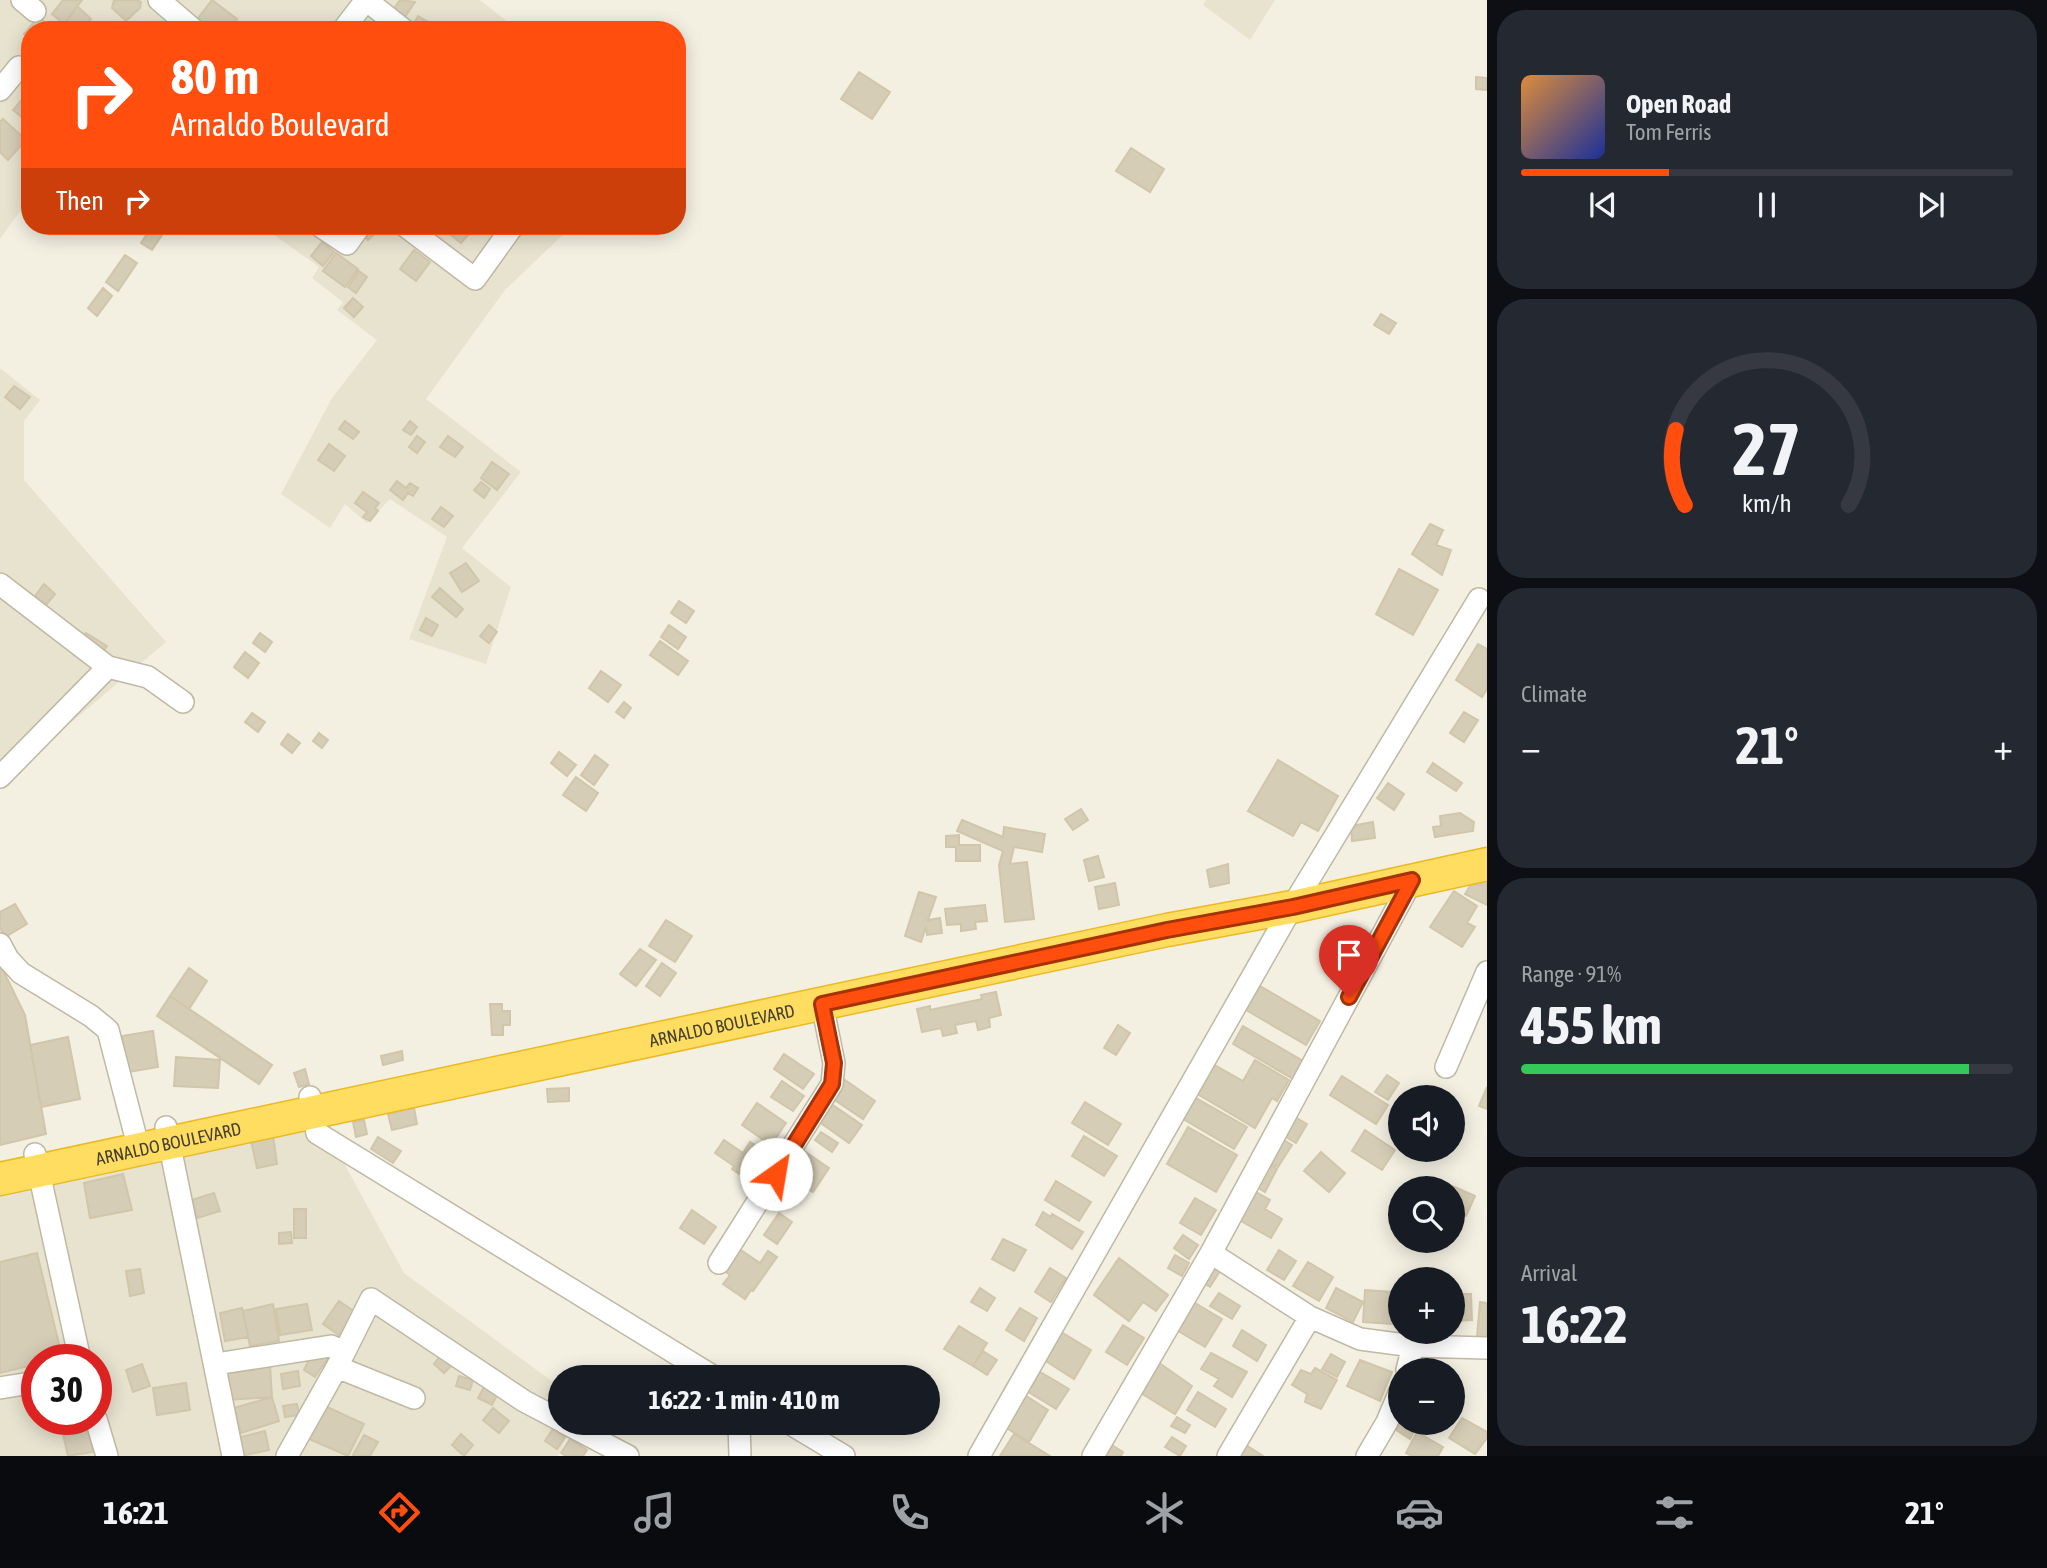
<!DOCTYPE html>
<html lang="en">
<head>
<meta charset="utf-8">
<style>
  body { margin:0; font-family:"Asap Condensed",sans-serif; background:#242831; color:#f1f3f6; height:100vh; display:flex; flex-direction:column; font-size:26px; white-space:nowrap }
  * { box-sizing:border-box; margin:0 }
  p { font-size:23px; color:#9ea1a6 }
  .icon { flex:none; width:38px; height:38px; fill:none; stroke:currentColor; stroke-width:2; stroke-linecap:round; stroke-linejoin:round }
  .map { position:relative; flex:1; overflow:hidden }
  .sheet { display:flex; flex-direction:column; gap:10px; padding:10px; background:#0d0f14; width:560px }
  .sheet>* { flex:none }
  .banner { position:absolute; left:21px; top:21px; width:665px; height:214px; border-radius:28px; box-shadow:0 4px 18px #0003; background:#ff4e0d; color:#fff; overflow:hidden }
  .controls { position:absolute; left:1388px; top:1085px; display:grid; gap:14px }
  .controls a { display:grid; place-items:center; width:77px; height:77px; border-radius:50%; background:#171b24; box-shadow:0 4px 18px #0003; font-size:35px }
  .speed { position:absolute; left:21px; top:1344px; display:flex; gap:14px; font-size:35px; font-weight:700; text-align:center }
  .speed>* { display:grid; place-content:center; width:91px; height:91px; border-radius:50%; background:#171b24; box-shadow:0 4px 18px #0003; line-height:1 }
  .speed .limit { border:10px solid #d22; background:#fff; color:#111 }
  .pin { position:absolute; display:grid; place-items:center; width:60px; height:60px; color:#fff; margin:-72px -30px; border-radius:50% 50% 50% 0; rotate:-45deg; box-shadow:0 0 7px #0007 }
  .pin .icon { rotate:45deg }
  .me { position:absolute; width:77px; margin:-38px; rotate:32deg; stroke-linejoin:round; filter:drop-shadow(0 0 5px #0008) }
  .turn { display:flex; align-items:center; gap:24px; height:147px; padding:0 35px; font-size:32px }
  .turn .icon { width:91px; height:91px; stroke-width:2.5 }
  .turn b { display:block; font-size:49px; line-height:60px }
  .then { display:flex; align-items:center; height:66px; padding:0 35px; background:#0003; gap:14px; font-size:26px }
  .big { font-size:52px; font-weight:700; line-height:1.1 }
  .sheet .tile { flex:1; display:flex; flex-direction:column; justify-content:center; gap:10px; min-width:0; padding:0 24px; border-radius:28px; background:#242831 }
  .sheet .dial { align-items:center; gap:0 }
  .dial svg { height:182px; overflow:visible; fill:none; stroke:#363941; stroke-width:7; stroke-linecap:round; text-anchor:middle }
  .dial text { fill:#f1f3f6; stroke:none }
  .song { display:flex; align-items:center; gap:21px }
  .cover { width:84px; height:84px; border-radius:10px; background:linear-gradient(135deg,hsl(30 70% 55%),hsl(230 70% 35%)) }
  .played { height:7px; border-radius:4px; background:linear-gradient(90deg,#ff4e0d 30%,#363941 30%) }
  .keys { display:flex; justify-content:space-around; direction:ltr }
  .heat { display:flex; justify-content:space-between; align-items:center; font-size:38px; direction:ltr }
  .charge { height:10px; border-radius:5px; background:linear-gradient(90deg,#34c759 91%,#363941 0) }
  .trip { position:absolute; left:548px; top:1365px; width:392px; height:70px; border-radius:35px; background:#171b24; box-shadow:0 4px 18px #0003; font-weight:700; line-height:70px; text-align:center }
  .dock { display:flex; height:112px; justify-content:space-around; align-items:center; background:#090b0e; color:#9ea1a6 }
  .dock .icon { width:49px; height:49px }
  .dock .selected { color:#ff4e0d }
  .dock b { font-size:32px; color:#f1f3f6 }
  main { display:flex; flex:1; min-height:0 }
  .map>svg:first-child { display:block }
  .residential { fill:#e7e3cf; fill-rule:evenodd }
  .building { fill:#d5cdb6; stroke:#d1c6a9; stroke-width:2 }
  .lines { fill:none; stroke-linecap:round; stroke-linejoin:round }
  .minor-casing { stroke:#bfb9a4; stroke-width:24 }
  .highway-casing { stroke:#ebb924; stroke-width:35 }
  .minor { stroke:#fff; stroke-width:21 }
  .highway { stroke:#ffdd61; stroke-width:32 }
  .route-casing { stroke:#a63308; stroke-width:18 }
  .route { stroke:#ff4e0d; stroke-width:12 }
  .labels { text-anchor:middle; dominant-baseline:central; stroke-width:6; stroke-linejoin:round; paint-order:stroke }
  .street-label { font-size:18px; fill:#454032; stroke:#fff }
</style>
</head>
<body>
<main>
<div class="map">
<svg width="1487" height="1456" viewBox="0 0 1487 1456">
  <rect width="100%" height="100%" fill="#f3f0e2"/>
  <path class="residential" d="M0,0H480L518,30H30V197L0,239Z
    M1206,0H1275L1250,40L1203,5Z
    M262,226H572L505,290L426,399L521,472L462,548L511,587L486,664L409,639L447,537L390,499L367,523L345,504L330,528L281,494L332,398L377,340L337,310L343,302L312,278L319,267Z
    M0,368L40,400L24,421V480L166,642L0,783Z
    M322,1123L404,1273L560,1387V1423H573L558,1456H0V1191ZM37,1360H96V1419H37Z"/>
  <path class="building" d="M63,0H82L64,24L52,14Z
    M137,0L141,2L140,8L126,21L112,8L114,0Z
    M212,0L237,19L229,30H204L195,22Z
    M400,0L415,2L405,17L393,10Z
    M77,6L91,19L80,30H76L66,21Z
    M418,16L432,24L426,30H419L413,25Z
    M38,17L50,26L47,30H30V39L24,34Z
    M859,72L890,92L872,119L841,99Z
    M1476,77L1487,78V90L1476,89Z
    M24,97L30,101L29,123L13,110Z
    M3,119L26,140L8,160L0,152V122Z
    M1131,148L1164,169L1150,192L1116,171Z
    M366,226H375L379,229L368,240L360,232Z
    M440,226H476L461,243Z
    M151,228L162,235L152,250L141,243Z
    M322,242L334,252L323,266L311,256Z
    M414,250L430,262L416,281L400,269Z
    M336,253L358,269L345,287L323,271Z
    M125,255L137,263L118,291L106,282Z
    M359,271L367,277L356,293L348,287Z
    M103,288L112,296L97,316L88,308Z
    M353,298L363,307L354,317L344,308Z
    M1381,314L1396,323L1389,334L1374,325Z
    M14,386L30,397L20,409L5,397Z
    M345,421L359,432L353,439L339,429Z
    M410,421L417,427L411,435L403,430Z
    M417,436L425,442L417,453L409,447Z
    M448,436L463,447L455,457L440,447Z
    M329,444L345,456L334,471L318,460Z
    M492,462L509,474L497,490L481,478Z
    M397,481L406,488L410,483L418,488L413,496L408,493L403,500L390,490Z
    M481,482L490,489L484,498L474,490Z
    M363,492L379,503L375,508L378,511L370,521L363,517L367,512L355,503Z
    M441,507L453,516L444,527L432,519Z
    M1430,524L1443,530L1436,545L1451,550L1442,575L1412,554Z
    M466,563L479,581L462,592L450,573Z
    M1399,569L1438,590L1413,635L1376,614Z
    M44,584L55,594L46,605L35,596Z
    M440,588L463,609L456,617L432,597Z
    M679,601L694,611L686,623L671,613Z
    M426,618L438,625L432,636L420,630Z
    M489,625L497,632L489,643L480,636Z
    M669,625L686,637L678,649L661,637Z
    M86,633L107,646L102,653L80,638Z
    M260,633L272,642L265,652L253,643Z
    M660,641L688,661L678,675L650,655Z
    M1478,644L1487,649V689L1482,697L1456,680Z
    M245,652L259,663L248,678L234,667Z
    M601,671L621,685L608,702L589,688Z
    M624,702L631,708L624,718L616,712Z
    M1464,712L1478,720L1464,742L1450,733Z
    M252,713L265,722L258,732L245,722Z
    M319,733L328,740L322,748L313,741Z
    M288,734L300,743L292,753L281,744Z
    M559,752L576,765L567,776L551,763Z
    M595,755L608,765L594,785L581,775Z
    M1278,760L1338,796L1318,831L1301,822L1293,836L1248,811Z
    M1433,763L1462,783L1456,791L1427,772Z
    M576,777L598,793L586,811L563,795Z
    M1388,783L1404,794L1394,810L1377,798Z
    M1081,809L1088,820L1073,830L1065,819Z
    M1460,813L1474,822L1473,831L1435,837L1433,827L1441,826L1440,816Z
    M962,820L1003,837L1004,827L1045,834L1042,852L1014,847L1010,864L1027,862L1034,919L1005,922L999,865L1003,851L957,831Z
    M1373,822L1375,838L1352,841L1351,826Z
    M959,835V845H980V861H956V847H946V836Z
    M1098,856L1104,877L1089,881L1084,860Z
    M1228,864L1229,883L1210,887L1207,870Z
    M1484,879H1487V905L1465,894L1472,883L1480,885Z
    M1115,883L1119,905L1099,909L1095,887Z
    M1454,891L1477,906L1467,923L1475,927L1462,947L1430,927Z
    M919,892L936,897L928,920L940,918L942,933L927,935L926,927L921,942L905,936Z
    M15,904L27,924L5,937L0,928V912Z
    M985,905L987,921L975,922L976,929L961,931V924L947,925L945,909Z
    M666,920L692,936L675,962L649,946Z
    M640,949L656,960L636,986L620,974Z
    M662,963L676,973L660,996L646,986Z
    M0,964L25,1015L46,1134L0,1145Z
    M189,968L207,981L189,1009L170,996Z
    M1260,986L1320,1021L1306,1045L1246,1010Z
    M996,992L1001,1015L989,1018L990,1027L978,1030L976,1021L955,1025L957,1033L943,1036L941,1028L922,1032L917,1009L930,1006V1010L982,999L981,995Z
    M170,996L272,1065L259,1084L157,1016Z
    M490,1004H502V1011H510V1025H503V1035H492Z
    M1118,1025L1130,1033L1116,1055L1104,1048Z
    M1243,1026L1305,1062L1295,1080L1233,1044Z
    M153,1031L158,1067L128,1072L122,1036Z
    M68,1037L80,1099L41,1107L30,1045Z
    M402,1051L403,1060L383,1065L381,1056Z
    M784,1054L814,1074L803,1089L774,1069Z
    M176,1057L220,1060L218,1088L174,1086Z
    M1255,1060L1289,1080L1277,1101L1272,1098L1255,1128L1194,1092L1211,1063L1243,1081Z
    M305,1069L309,1084L299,1087L294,1073Z
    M1387,1075L1399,1083L1388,1100L1375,1092Z
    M1342,1076L1388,1105L1376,1124L1330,1095Z
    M845,1080L875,1101L863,1119L833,1099Z
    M782,1081L804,1096L793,1111L771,1097Z
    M1487,1087V1109L1479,1106Z
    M569,1088V1101L548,1102L547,1089Z
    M1196,1098L1247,1127L1234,1149L1183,1119Z
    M1085,1102L1121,1124L1108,1145L1072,1123Z
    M757,1103L786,1123L771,1145L742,1125Z
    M830,1103L862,1125L849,1143L818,1121Z
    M414,1108L417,1124L392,1130L388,1114Z
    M1295,1117L1307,1124L1296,1143L1284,1136Z
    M364,1120L367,1134L356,1137L353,1122Z
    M1188,1127L1237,1155L1216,1192L1167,1164Z
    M1365,1130L1395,1150L1382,1170L1352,1151Z
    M821,1132L838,1143L832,1152L815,1140Z
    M273,1136L277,1164L257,1168L251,1141Z
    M1084,1136L1117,1156L1104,1176L1072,1156Z
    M378,1137L401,1151L393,1163L371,1149Z
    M724,1140L743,1153L750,1142L767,1153L748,1180L732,1169L734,1166L715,1153Z
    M1284,1140L1292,1145L1278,1167L1270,1163Z
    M804,1151L829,1168L813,1192L788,1175Z
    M1321,1152L1345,1173L1329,1192L1304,1171Z
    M1266,1163L1277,1169L1265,1192L1254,1185Z
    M123,1174L132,1210L90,1218L84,1183Z
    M1056,1181L1091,1202L1079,1221L1045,1200Z
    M1443,1182L1475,1196L1466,1216L1452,1211V1188H1440Z
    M1256,1192L1270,1200L1265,1209L1282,1219L1271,1238L1239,1220Z
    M214,1193L220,1211L197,1218L192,1200Z
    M1195,1198L1216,1210L1201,1235L1180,1223Z
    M294,1209H306V1238H294Z
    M692,1210L716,1227L704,1244L680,1228Z
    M1043,1212L1051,1217L1052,1214L1083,1232L1072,1249L1036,1225Z
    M779,1213L792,1222L777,1244L764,1235Z
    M291,1232L292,1243L279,1244V1233Z
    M1183,1235L1198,1245L1189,1259L1174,1248Z
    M1003,1239L1026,1250L1014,1271L992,1259Z
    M738,1248L760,1263L768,1251L777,1257L753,1291L751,1290L745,1299L723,1284L730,1275L723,1270Z
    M1279,1250L1296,1261L1284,1280L1267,1270Z
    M37,1253L62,1357L37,1360V1364L0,1373V1262Z
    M1175,1255L1189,1263L1182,1276L1168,1268Z
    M1119,1258L1168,1295L1156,1311L1143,1302L1129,1321L1094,1295Z
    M1308,1262L1333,1277L1319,1301L1293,1286Z
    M1210,1265L1220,1271L1210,1287L1200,1281Z
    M1050,1268L1066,1278L1051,1302L1035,1292Z
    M140,1269L144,1293L130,1296L126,1271Z
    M980,1288L995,1298L987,1311L971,1302Z
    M1336,1288L1363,1302L1353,1322L1326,1308Z
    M1365,1290L1392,1292L1390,1302H1394L1393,1324L1363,1322Z
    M1219,1293L1240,1306L1232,1319L1210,1306Z
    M1452,1294H1471L1472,1320L1452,1321Z
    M1190,1300L1222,1319L1205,1347L1173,1328Z
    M339,1301L355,1312L339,1335L323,1324Z
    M1480,1302L1487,1303V1338L1477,1337Z
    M273,1304L279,1341L250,1346L243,1311Z
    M307,1304L312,1330L280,1335L276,1309Z
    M242,1308L248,1337L225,1341L220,1313Z
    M1020,1308L1037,1318L1024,1341L1006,1330Z
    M1123,1325L1144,1338L1127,1365L1106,1352Z
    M959,1326L987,1343L973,1366L944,1349Z
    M1058,1330L1091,1350L1074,1379L1041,1358Z
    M1242,1330L1266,1345L1257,1361L1233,1346Z
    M983,1351L997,1360L987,1375L973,1366Z
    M321,1353L328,1358L315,1377L304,1370L310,1357Z
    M1211,1353L1247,1372L1232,1397L1214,1386L1219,1379L1201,1369Z
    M1331,1354L1345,1362L1337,1377L1322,1369Z
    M441,1355L452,1365L444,1373L434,1364Z
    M1155,1360L1192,1386L1175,1414L1141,1393Z
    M1360,1360L1392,1372L1380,1401L1347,1386Z
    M142,1364L150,1386L133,1392L126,1370Z
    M270,1365L272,1397L228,1400L226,1368Z
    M1315,1368L1337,1380L1321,1409L1305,1402L1307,1394L1292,1385L1301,1370L1311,1374Z
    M1037,1370L1069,1389L1056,1409L1025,1390Z
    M298,1371L300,1386L283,1389L281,1374Z
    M459,1376L473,1380L470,1390L456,1386Z
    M186,1383L190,1410L157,1415L153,1388Z
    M484,1387L498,1393L492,1405L478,1398Z
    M1020,1392L1048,1410L1029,1442L1000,1424Z
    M1198,1392L1226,1409L1215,1427L1187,1410Z
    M272,1397L279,1421L241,1433L234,1408Z
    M297,1404L299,1415L285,1417L283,1406Z
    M325,1406L364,1424L348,1456L309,1439Z
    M493,1408L509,1421L499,1433L483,1420Z
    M1177,1417L1190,1425L1185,1433L1171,1426Z
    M1462,1418L1487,1432V1438L1475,1454L1449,1438Z
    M86,1420L93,1452L68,1456L61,1425Z
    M1400,1423L1417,1425L1410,1439L1396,1430Z
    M553,1429L565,1437L557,1449L545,1441Z
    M265,1431L269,1450L241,1456L237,1438Z
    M1417,1432L1443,1447L1438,1456H1412L1406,1453Z
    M461,1434L473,1445L464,1456L452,1445Z
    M1014,1434L1050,1456H1000Z
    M364,1435L378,1442L370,1456H355L353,1455Z
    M1172,1437L1186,1446L1180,1456L1165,1447Z
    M570,1439L587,1450L583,1456H566L561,1453Z
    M1109,1443L1123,1452L1121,1456H1106L1102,1454Z
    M1246,1445L1263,1456H1239Z"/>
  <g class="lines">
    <g class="minor-casing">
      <path id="minor" d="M22,0L35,11
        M159,0L194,30
        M366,0L404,30
        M343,30L366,0
        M0,90L19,67
        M320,226L347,244L360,226
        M405,226L475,279L513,226
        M0,584L108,667L0,777
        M108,667L148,677L183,702
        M0,944L8,959L21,973L91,1016L108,1030L135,1134
        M1446,1067L1487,972
        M310,1097L317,1133L714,1377
        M166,1127L233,1456
        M35,1154L80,1360
        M1211,1253L1310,1317L1360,1339L1413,1346L1487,1348
        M719,1263L832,1084L834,1063L822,1004
        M216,1364L331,1346L344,1352
        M337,1367L414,1398
        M1407,1370L1413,1346
        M0,1388L37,1382
        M96,1419L107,1456
        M565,1423L628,1456
        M739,1423L740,1456
        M789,1423L844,1456
        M287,1456L337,1367L371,1299L524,1401L560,1420
        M979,1456L1292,907L1479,599
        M1093,1456L1211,1253L1412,880
        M1228,1456L1310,1317
        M1367,1456L1387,1422L1400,1391"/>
    </g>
    <g class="highway-casing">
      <g id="highway">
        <path id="s1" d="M0,1179L1167,930L1292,907L1487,864"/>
      </g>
    </g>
    <use href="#minor" class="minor"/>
    <use href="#highway" class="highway"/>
  </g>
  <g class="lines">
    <g class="route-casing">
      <path id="route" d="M776,1174L832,1084L834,1063L822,1004L1167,930L1293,907L1412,880L1349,997"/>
    </g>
    <use href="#route" class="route"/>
  </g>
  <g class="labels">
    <g class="street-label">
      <text stroke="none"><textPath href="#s1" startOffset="738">ARNALDO BOULEVARD</textPath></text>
      <text stroke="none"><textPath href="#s1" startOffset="172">ARNALDO BOULEVARD</textPath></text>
    </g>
  </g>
</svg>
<div class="controls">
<a><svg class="icon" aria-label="sound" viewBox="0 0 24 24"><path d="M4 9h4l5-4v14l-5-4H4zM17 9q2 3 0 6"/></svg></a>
<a><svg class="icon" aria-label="search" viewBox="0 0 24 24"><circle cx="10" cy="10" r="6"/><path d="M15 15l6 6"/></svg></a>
<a>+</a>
<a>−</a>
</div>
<div class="speed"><div class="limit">30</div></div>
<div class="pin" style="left:1349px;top:997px;background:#d93025"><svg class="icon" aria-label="arrive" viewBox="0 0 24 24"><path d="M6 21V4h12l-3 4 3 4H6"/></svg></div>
<svg class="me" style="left:776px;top:1174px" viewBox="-20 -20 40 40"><circle r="19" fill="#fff"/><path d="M0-13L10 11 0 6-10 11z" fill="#ff4e0d"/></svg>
<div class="trip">16:22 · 1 min · 410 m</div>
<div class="banner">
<div class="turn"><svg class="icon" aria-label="right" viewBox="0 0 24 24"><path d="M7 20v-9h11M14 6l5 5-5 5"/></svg><div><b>80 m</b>Arnaldo Boulevard</div></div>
<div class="then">Then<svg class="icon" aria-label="right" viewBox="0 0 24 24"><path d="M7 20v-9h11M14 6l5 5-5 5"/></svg></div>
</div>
</div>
<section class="sheet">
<div class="tile">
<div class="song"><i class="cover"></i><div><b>Open Road</b><p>Tom Ferris</p></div></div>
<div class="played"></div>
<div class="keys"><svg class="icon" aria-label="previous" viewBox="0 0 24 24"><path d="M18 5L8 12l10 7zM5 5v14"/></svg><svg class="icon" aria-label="pause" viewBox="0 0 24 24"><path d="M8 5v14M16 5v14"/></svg><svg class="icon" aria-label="next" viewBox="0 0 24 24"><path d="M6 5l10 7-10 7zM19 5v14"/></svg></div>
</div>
<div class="tile dial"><svg viewBox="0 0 100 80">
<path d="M14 69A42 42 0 1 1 86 69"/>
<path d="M14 69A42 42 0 0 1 10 36" stroke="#ff4e0d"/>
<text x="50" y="56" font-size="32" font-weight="700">27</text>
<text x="50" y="72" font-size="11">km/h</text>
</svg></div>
<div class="tile"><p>Climate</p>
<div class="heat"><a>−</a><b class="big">21°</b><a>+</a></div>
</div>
<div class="tile"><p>Range · 91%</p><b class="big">455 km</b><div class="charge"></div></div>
<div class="tile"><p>Arrival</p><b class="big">16:22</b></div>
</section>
</main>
<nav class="dock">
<b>16:21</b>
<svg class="icon selected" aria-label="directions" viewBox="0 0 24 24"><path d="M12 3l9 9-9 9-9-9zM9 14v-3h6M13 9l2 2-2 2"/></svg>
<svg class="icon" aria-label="music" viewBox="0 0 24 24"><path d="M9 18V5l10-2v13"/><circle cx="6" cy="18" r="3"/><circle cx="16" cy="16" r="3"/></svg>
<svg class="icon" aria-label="phone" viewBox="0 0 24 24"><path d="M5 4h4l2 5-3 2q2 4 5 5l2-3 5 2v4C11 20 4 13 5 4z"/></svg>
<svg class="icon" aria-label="climate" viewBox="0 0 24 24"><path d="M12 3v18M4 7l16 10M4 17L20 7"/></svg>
<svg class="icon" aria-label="car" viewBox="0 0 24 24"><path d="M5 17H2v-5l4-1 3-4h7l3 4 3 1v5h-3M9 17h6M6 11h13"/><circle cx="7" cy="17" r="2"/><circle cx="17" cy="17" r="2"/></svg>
<svg class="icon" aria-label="filters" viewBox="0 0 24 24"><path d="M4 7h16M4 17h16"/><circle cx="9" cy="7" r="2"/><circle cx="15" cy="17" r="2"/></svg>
<b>21°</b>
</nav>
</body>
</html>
